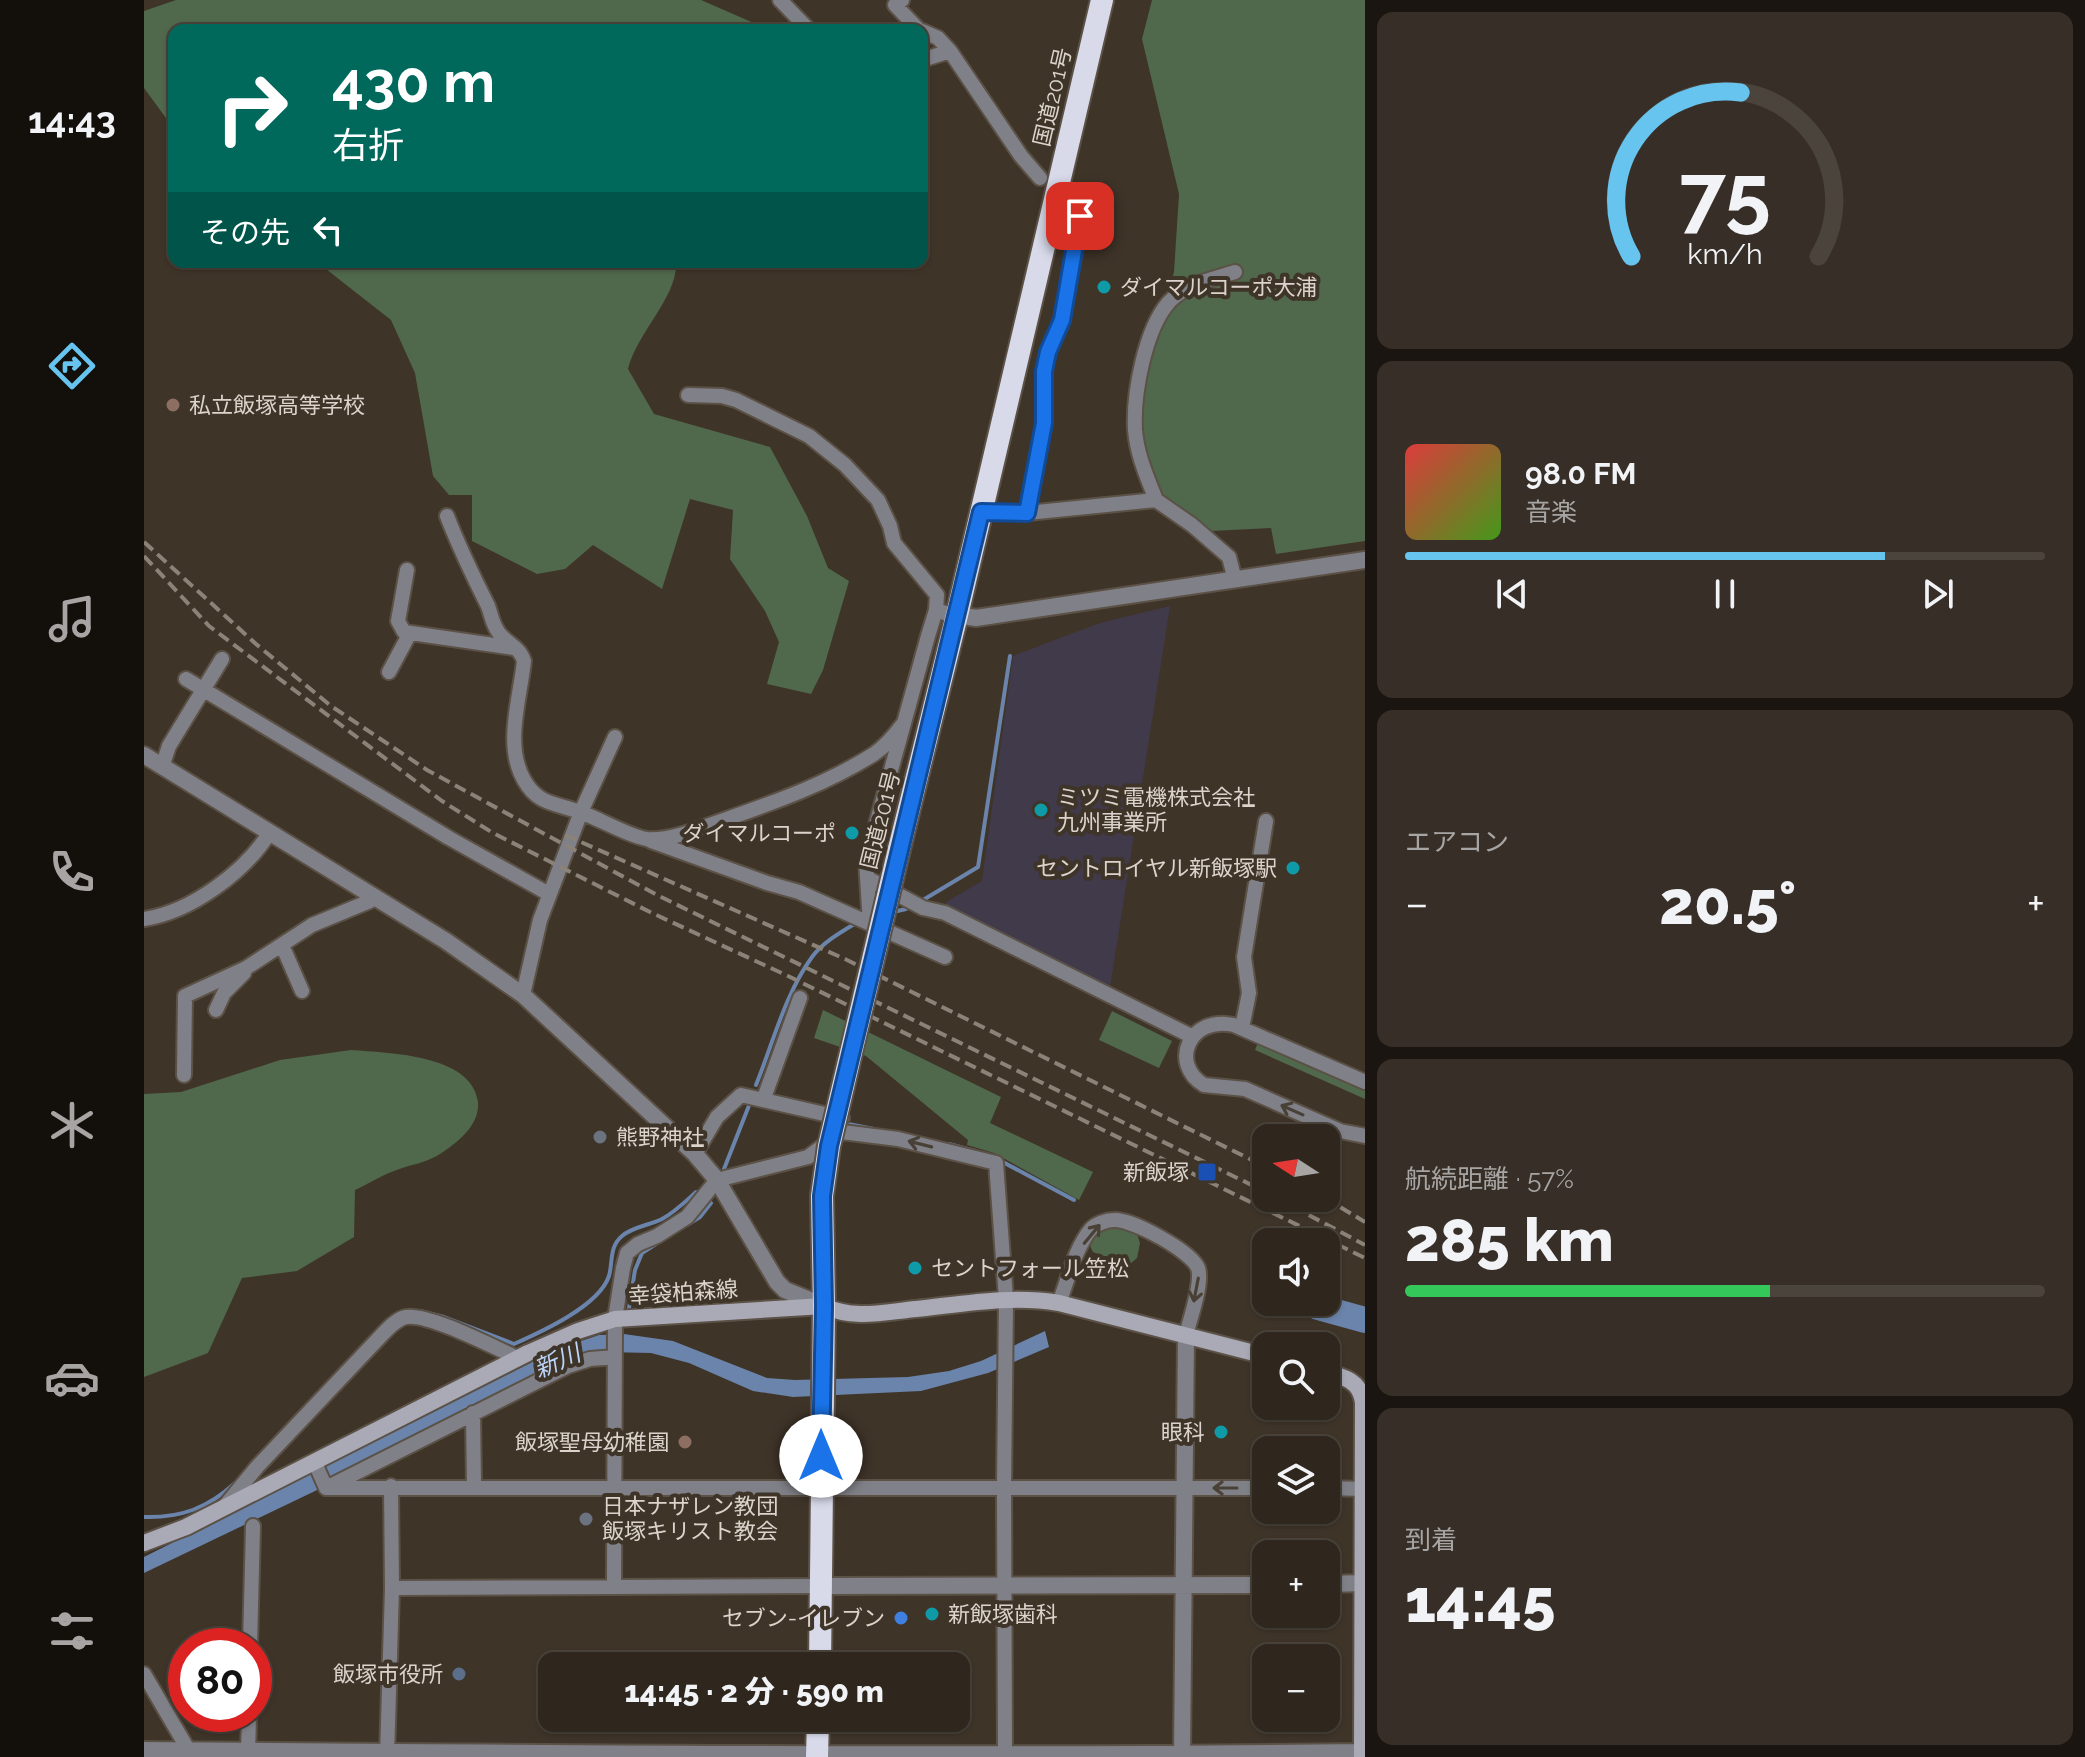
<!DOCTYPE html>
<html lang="ja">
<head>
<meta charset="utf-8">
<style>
  body { margin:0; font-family:Raleway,"Noto Sans JP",sans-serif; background:#372f27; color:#f1f3f6; height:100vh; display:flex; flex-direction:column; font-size:30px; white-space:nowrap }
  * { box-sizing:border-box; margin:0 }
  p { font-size:26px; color:#a7a5a4 }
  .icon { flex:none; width:44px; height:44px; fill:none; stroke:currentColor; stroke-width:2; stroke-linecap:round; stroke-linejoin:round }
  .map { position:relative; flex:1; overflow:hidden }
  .panel { display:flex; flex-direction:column; gap:12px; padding:12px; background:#1a1510; width:720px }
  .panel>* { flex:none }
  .banner { position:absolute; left:24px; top:24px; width:760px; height:244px; border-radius:16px; box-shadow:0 2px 6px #0004,0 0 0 2px #4a443c; background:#00695c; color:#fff; overflow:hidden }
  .needle { width:52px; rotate:282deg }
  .buttons { position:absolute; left:1108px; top:1124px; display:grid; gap:16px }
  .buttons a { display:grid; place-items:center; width:88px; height:88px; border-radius:16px; background:#2f271e; box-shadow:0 2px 6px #0004,0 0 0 2px #4a443c; font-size:40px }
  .speed { position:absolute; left:24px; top:1628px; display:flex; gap:16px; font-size:40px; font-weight:700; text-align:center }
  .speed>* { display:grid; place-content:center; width:104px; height:104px; border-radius:50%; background:#2f271e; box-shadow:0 2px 6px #0004,0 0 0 2px #4a443c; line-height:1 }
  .speed .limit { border:12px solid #d22; background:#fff; color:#111 }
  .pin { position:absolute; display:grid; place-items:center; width:68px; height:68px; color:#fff; margin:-34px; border-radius:16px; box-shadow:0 4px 12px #0006 }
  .me { position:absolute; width:88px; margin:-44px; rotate:0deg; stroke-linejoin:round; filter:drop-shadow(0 0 6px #0008) }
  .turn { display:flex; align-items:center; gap:28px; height:168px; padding:0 32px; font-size:36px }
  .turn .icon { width:104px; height:104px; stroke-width:2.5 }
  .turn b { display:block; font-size:56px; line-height:68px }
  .then { display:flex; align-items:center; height:76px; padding:0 32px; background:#0003; gap:16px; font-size:30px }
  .big { font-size:60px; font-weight:800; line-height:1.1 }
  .panel .card { flex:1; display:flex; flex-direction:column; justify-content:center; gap:12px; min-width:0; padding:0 28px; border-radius:16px; background:#372f27 }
  .panel .dial { align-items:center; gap:0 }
  .dial svg { height:208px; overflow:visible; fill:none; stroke:#4a443c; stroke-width:7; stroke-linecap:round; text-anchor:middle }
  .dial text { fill:#f1f3f6; stroke:none }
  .song { display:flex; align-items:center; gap:24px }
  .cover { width:96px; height:96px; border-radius:12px; background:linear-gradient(135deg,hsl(0 70% 55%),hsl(100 70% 35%)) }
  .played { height:8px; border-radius:4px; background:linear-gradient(90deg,#66c4ef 75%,#4a443c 75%) }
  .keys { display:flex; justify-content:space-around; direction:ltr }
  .heat { display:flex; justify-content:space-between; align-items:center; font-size:44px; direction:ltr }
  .charge { height:12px; border-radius:6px; background:linear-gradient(90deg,#34c759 57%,#4a443c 0) }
  .trip { position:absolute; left:394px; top:1652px; width:432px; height:80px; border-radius:16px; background:#2f271e; box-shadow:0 2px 6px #0004,0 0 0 2px #4a443c; font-weight:800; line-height:80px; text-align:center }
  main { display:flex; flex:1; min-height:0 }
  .tab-bar { display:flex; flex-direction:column; width:144px; justify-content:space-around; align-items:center; background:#13100c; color:#a7a5a4 }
  .tab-bar .icon { width:56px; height:56px }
  .tab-bar .on { color:#66c4ef }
  .tab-bar b { font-size:36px; color:#f1f3f6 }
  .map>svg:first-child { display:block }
  .industrial { fill:#403a4b }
  .green { fill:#50684b }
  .water { fill:#6b84ab }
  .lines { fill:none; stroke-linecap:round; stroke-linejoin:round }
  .stream { stroke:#6b84ab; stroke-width:4 }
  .river { stroke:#6b84ab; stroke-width:26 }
  .minor-casing { stroke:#5b5146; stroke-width:18 }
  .tertiary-casing { stroke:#5b5146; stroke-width:20 }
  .secondary-casing { stroke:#5b5146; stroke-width:20 }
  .trunk-casing { stroke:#5b5146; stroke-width:26 }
  .minor { stroke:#808188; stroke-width:14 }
  .tertiary { stroke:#808188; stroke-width:16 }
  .secondary { stroke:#a9aab6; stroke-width:16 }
  .trunk { stroke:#d8daea; stroke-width:22 }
  .rail { stroke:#8b8278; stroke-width:4; stroke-dasharray:12 6; stroke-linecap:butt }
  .trunk-bridge-casing { stroke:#5b5146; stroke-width:26; stroke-linecap:butt }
  .trunk-bridge { stroke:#d8daea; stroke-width:22 }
  .oneway { stroke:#494036 }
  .route-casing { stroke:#114b97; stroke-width:20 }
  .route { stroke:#1a73e8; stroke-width:14 }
  .culture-dot { fill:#0f9aa8; stroke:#3f3428; stroke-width:3 }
  .education-dot { fill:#8d6e63; stroke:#3f3428; stroke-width:3 }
  .worship-dot { fill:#6b7280; stroke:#3f3428; stroke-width:3 }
  .transit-dot { fill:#1a4fb4; stroke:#3f3428; stroke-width:3 }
  .shop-dot { fill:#3f7fe0; stroke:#3f3428; stroke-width:3 }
  .service-dot { fill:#5c6f8a; stroke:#3f3428; stroke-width:3 }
  .labels { text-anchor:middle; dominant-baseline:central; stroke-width:8; stroke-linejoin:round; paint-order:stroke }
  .street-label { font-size:22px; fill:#dbd3cc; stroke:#3f3428 }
  .poi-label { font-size:22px; fill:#dbd3cc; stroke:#3f3428; text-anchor:start }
  .water-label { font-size:24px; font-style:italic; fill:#bbd4f8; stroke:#3f3428 }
</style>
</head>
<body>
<main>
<nav class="tab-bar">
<b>14:43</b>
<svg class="icon on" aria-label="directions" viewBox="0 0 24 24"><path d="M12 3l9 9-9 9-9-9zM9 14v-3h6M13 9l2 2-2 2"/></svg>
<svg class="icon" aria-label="music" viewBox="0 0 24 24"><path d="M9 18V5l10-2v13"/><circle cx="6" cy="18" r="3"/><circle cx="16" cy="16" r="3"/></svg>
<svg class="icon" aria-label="phone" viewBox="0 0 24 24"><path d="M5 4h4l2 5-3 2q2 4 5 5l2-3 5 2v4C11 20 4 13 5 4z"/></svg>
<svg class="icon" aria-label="climate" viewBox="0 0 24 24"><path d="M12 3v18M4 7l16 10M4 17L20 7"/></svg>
<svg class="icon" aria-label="car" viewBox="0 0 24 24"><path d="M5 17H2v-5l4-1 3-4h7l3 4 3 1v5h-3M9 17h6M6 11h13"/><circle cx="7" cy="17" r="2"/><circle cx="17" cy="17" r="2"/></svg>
<svg class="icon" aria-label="filters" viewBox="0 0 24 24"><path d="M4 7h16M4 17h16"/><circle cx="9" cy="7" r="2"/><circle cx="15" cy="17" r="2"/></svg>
</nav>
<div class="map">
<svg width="1221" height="1757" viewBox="0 0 1221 1757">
  <rect width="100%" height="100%" fill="#3f3428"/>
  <path class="industrial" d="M1026,606L966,988L803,907L802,902L838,881L869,656L956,623Z"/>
  <path class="green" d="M32,0H557L612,24L616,30H30V129L0,88V11Z
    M1008,0H1221V541L1132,554L1127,528L1067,531L1017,497L1000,457L996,428L999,392L1005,356L1030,272L1035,194L998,39Z
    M173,262H532C534,297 493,332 484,369L510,414L626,447L663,516L684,568L705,581L679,670L667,694L623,684L635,642L621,611L586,559L589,510L546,499L518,589L449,545L421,569L393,574L328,541V495H305L289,476L271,373L247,320Z
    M679,1010L857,1097L846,1123L949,1172L935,1200L850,1153L823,1145L824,1140L722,1056L670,1038Z
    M968,1011L1028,1041L1015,1068L955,1040Z
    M1115,1040L1221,1089V1099L1111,1050Z
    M207,1050C244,1053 328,1054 334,1102C336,1125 314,1142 296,1154C283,1163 264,1165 250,1171C236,1176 224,1184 211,1190L210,1237L153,1271L98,1278L64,1353L0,1377V1094L37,1092L136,1060Z
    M976,1226L993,1234L996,1243L993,1258L984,1266L949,1252C938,1234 962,1228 976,1226Z"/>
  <path class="water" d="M1178,1302L1221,1312V1325L1175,1314Z
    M901,1331L905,1347L844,1373L777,1391L649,1397L609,1391L545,1363L507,1353L461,1352L418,1365L169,1492L0,1573V1557L416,1348L455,1335L480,1334L529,1341L623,1378L651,1380L764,1377L805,1371L837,1361Z"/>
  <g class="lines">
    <path class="stream" d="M779,900L834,867L866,656
      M749,912L762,909
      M612,1085C629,1043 641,994 668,957C678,943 697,932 712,923
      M699,1123L730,1129
      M805,1144L831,1151
      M855,1160L930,1200
      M580,1169L606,1103
      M543,1225L556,1217L567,1203
      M276,1311L300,1317L370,1344C397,1332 455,1306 465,1276C469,1262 465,1247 478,1236C488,1227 506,1225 518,1219C531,1212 541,1202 552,1192
      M484,1314L491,1270L498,1253L515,1242
      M0,1517C37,1518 64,1508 91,1483"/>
    <path class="river" d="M1174,1307L1221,1320"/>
    <g class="minor-casing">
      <path id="minor" d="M636,0L665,30
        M758,0L751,5L775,30
        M778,31L794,38L806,51
        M778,60L806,51L877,156L896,178
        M544,395L578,396L592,400L665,436L701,465L734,500L746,526L750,543L793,595L792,610
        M1012,500C1003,477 993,455 991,430C989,394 1001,329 1025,302C1042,284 1069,279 1091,272
        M837,512L883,513L1012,500L1048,525L1085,557L1091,580
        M883,513L900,423V371L904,352L918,320L933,240L936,216L930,208
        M303,516C315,547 329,576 344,606C347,614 348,622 353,630C360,643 375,645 380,661C376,699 360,745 380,780C394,805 412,803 436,812C454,818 486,837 503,839C524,841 555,829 574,822C628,803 681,785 730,754C742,746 750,736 759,724
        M263,570L254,621L260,632L370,648
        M245,672L266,633
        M42,679L305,838L405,894
        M18,767L25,746L78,659
        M507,841L623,883L655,892L801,957
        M725,879L779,908L801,913L1047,1036
        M0,919C47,912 101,872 126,832
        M726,924L722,861L784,636L792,610L801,613
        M138,945L158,991
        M379,995L396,920L437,812L471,737
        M72,1010L80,993L100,973
        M1098,1028L1105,993L1100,957L1122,821
        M40,1075L41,996L102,968L168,925L226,901L230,896
        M1221,1082L1090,1025C1045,1015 1025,1064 1060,1085L1101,1089L1196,1131L1221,1136
        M620,1098L656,998
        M551,1154L573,1117L597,1095L698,1118
        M915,1303C924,1280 931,1248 947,1229C952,1224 962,1220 970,1220C988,1219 1047,1251 1054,1268C1059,1283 1046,1319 1042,1335
        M329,1413L330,1486
        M171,1463L182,1488
        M186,1486L424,1366L446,1359L471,1357
        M182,1488H1122
        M1182,1488L1221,1489
        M80,1507L113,1467L233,1340C240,1333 251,1319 262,1317C285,1313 351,1348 374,1358
        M470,1586L471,1319L479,1268L483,1253L494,1244L513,1236L543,1217L573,1180L664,1157L698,1132L754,1139L852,1163L862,1299L860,1486L861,1757
        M248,1588L677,1586
        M106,1646L109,1526
        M0,1674L45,1751L42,1757
        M104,1757L105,1714
        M243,1757L248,1588L247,1486"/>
    </g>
    <g class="tertiary-casing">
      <path id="tertiary" d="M813,615L832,618L1221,560
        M0,755L302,941L379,995L551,1154L573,1180L633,1282L641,1290L680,1306
        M1182,1584L1221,1583
        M677,1586L1122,1585
        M0,1750C406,1753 812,1757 1218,1752L1221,1749
        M1038,1757L1042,1335"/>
    </g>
    <g class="secondary-casing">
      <path id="secondary" d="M1182,1372C1201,1377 1216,1381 1219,1402L1218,1757
        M0,1543L42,1527L384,1353L434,1331L471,1319L680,1306C710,1320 740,1312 772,1309C820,1304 867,1295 915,1303L1122,1356"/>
    </g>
    <g class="trunk-casing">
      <path id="trunk" d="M755,849L813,615L958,0
        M676,1666L680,1306L678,1196
        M673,1757L674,1718"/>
    </g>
    <use href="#minor" class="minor"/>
    <use href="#tertiary" class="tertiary"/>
    <use href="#secondary" class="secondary"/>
    <use href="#trunk" class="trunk"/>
    <path class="rail" d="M0,542L112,644L187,706L283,770L513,895L1122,1192
      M0,556L65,626L298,801L349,833L508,913L644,976L1221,1258
      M421,835L701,959L1122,1167
      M1133,1198L1221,1245
      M1181,1198L1221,1222"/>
    <g class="trunk-bridge-casing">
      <path id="trunk-bridge" d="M678,1196L685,1146L755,849"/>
    </g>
    <use href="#trunk-bridge" class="trunk-bridge"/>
  </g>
  <defs><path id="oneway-shaft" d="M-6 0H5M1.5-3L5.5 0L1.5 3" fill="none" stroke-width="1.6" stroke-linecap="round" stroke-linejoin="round" transform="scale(2)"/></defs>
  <g class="oneway">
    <use href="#oneway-shaft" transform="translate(1148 1110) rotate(-156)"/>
    <use href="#oneway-shaft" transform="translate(776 1144) rotate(-166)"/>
    <use href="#oneway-shaft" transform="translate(948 1234) rotate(-50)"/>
    <use href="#oneway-shaft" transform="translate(1052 1290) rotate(101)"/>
    <use href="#oneway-shaft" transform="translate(1081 1488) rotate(-180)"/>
  </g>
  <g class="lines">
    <g class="route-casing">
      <path id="route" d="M677,1456L680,1306L678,1196L685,1146L837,512L883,513L900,423V371L904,352L918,320L936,216"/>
    </g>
    <use href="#route" class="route"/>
  </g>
  <g class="culture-dot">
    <circle cx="960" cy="287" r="8"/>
    <circle cx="897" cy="810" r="8"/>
    <circle cx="708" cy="833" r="8"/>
    <circle cx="1149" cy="868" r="8"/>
    <circle cx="771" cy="1268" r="8"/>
    <circle cx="1077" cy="1432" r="8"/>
    <circle cx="788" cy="1614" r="8"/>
  </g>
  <g class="education-dot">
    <circle cx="29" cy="405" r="8"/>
    <circle cx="541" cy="1442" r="8"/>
  </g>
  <g class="worship-dot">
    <circle cx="456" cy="1137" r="8"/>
    <circle cx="442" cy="1519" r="8"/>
  </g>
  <rect class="transit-dot" x="1053" y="1162" width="20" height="20" rx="4"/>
  <circle class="shop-dot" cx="757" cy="1618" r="8"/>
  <circle class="service-dot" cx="315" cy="1674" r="8"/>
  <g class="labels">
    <g class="street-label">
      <text transform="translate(908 97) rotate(-77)">国道201号</text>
      <text transform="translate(736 820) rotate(-76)">国道201号</text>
      <text transform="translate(539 1292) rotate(-4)">幸袋柏森線</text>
    </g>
    <g class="poi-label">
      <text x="976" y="287">ダイマルコーポ大浦</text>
      <text x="45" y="405">私立飯塚高等学校</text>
      <text x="913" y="797">ミツミ電機株式会社<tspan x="913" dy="25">九州事業所</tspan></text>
      <text x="692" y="833" text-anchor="end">ダイマルコーポ</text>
      <text x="1133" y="868" text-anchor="end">セントロイヤル新飯塚駅</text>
      <text x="472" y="1137">熊野神社</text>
      <text x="1045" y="1172" text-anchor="end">新飯塚</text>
      <text x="787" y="1268">セントフォール笠松</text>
      <text x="1061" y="1432" text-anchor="end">眼科</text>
      <text x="525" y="1442" text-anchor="end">飯塚聖母幼稚園</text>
      <text x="458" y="1506">日本ナザレン教団<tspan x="458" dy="25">飯塚キリスト教会</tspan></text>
      <text x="804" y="1614">新飯塚歯科</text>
      <text x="741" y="1618" text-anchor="end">セブン-イレブン</text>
      <text x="299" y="1674" text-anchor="end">飯塚市役所</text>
    </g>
    <g class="water-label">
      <text transform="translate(413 1361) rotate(-23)">新川</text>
    </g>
  </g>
</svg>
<div class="buttons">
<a><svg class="needle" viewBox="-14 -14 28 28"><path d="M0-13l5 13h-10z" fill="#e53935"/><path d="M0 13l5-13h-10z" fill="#a7a5a4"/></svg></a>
<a><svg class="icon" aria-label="sound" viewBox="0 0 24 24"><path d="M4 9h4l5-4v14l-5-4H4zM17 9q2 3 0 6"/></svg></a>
<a><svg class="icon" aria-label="search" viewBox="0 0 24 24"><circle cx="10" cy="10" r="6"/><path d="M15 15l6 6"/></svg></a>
<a><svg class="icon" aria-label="layers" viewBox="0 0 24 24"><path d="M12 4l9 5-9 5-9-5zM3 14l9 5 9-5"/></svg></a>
<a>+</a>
<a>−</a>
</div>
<div class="speed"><div class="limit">80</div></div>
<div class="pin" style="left:936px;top:216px;background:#d93025"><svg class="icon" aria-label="arrive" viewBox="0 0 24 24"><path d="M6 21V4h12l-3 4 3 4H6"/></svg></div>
<svg class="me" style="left:677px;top:1456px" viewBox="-20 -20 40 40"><circle r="19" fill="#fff"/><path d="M0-13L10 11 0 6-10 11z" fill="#1a73e8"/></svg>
<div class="trip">14:45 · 2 分 · 590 m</div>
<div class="banner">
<div class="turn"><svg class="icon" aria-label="right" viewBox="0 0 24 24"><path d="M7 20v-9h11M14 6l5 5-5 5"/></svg><div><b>430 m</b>右折</div></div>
<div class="then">その先<svg class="icon" aria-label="left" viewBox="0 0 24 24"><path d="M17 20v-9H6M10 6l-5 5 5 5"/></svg></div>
</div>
</div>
<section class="panel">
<div class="card dial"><svg viewBox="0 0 100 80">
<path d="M14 69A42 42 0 1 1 86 69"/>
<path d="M14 69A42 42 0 0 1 56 6" stroke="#66c4ef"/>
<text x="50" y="56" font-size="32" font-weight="700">75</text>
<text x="50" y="72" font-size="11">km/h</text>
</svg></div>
<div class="card">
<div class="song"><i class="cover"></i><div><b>98.0 FM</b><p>音楽</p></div></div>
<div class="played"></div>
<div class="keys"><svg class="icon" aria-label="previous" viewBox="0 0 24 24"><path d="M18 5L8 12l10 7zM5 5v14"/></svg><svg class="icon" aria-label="pause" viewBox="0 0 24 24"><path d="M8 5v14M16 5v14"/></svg><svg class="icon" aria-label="next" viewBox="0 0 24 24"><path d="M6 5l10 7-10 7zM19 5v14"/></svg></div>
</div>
<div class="card"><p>エアコン</p>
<div class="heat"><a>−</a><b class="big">20.5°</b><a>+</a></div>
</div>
<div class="card"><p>航続距離 · 57%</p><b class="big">285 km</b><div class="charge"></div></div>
<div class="card"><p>到着</p><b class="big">14:45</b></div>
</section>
</main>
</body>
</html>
